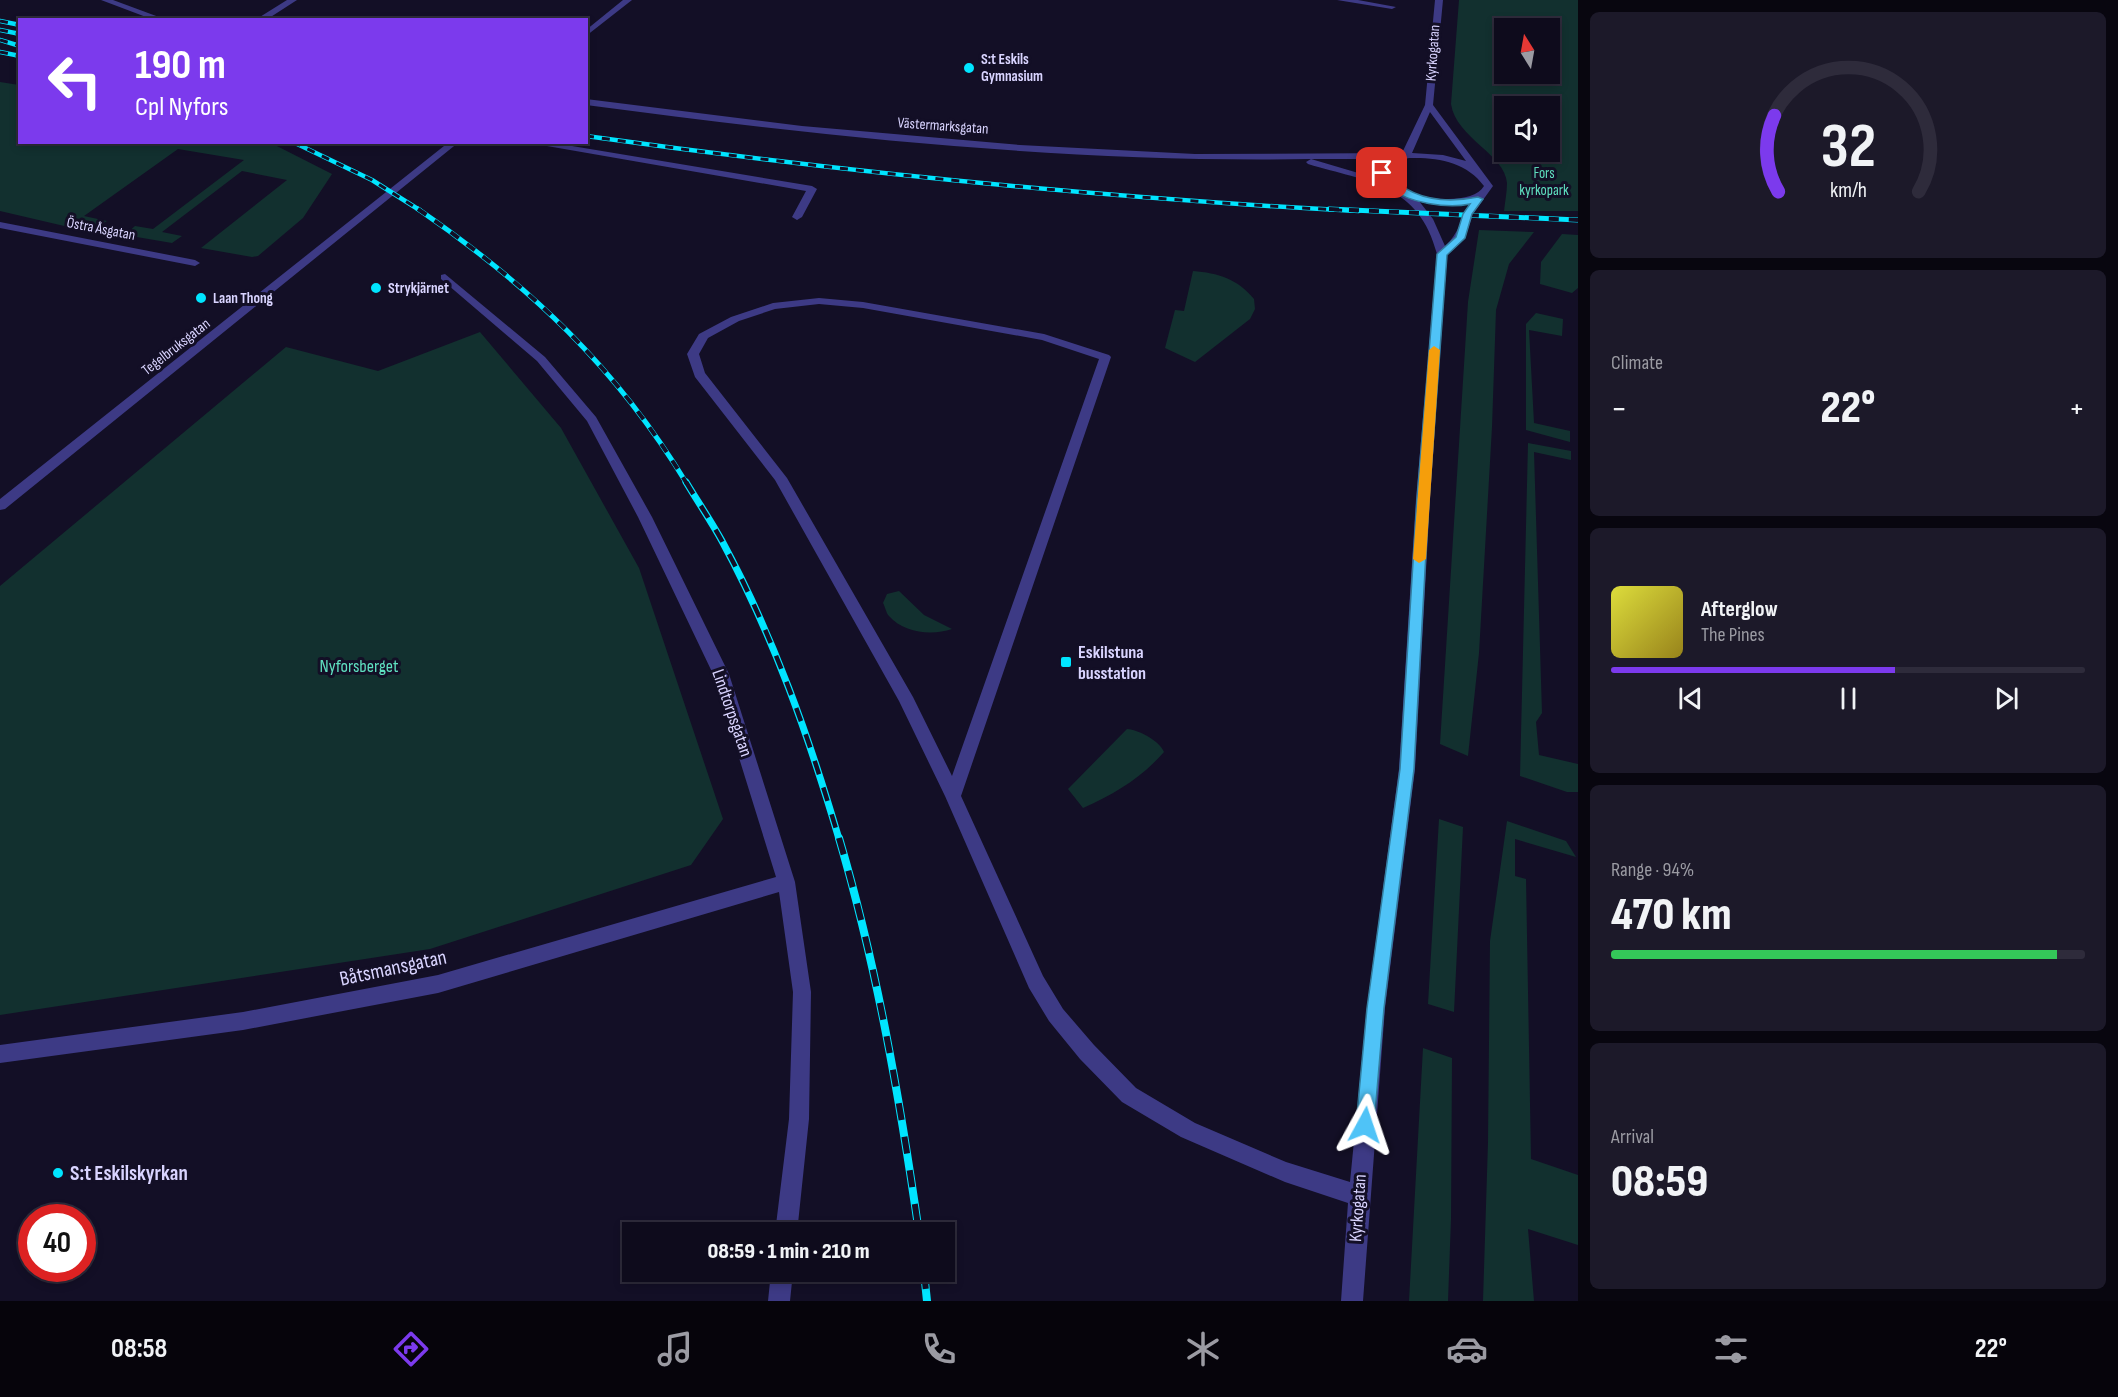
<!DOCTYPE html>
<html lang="en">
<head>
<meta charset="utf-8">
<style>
  body { margin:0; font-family:"Sofia Sans Condensed",sans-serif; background:#1c1929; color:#f1f3f6; height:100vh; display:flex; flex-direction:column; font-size:22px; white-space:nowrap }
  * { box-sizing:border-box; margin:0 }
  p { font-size:20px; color:#9b9ba3 }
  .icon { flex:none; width:33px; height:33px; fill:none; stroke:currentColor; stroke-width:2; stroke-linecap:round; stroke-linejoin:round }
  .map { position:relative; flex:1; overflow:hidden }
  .sheet { display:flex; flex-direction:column; gap:12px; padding:12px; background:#08060f; width:540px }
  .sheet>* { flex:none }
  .guide { position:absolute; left:18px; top:18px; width:570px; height:126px; border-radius:0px; box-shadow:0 3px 9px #0003,0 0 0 2px #2e2b3b; background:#7c3aed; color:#fff; overflow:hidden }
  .needle { width:39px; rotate:349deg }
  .controls { position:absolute; left:1494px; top:18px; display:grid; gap:12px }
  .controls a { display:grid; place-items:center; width:66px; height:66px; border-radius:0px; background:#0e0b1c; box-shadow:0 3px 9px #0003,0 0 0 2px #2e2b3b; font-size:30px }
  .speed { position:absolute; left:18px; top:1204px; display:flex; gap:12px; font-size:30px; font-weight:700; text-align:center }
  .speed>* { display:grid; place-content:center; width:78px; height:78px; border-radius:50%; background:#0e0b1c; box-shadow:0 3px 9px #0003,0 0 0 2px #2e2b3b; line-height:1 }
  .speed .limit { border:9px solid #d22; background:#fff; color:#111 }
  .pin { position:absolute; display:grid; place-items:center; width:51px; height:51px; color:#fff; margin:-26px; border-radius:12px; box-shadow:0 3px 9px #0006 }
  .me { position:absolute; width:66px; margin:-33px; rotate:5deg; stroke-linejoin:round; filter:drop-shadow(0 0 4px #0008) }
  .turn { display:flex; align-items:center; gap:21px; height:126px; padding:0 18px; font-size:27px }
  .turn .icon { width:78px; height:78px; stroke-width:2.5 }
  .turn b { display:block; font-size:42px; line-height:51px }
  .big { font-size:45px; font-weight:800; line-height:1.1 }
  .sheet .card { flex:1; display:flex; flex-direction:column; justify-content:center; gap:9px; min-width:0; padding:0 21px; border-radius:9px; background:#1c1929 }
  .sheet .dial { align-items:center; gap:0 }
  .dial svg { height:156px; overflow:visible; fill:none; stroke:#2e2b3b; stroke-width:7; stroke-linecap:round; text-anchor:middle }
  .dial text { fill:#f1f3f6; stroke:none }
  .song { display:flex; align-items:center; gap:18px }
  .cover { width:72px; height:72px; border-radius:9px; background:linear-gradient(135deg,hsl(60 70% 55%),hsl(50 70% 35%)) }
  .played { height:6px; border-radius:3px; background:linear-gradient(90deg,#7c3aed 60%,#2e2b3b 60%) }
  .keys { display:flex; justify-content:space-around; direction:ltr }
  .heat { display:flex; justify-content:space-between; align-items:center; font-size:33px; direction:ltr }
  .charge { height:9px; border-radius:4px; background:linear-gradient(90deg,#34c759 94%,#2e2b3b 0) }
  .trip { position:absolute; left:622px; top:1222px; width:333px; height:60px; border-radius:0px; background:#0e0b1c; box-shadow:0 3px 9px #0003,0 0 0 2px #2e2b3b; font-weight:800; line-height:60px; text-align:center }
  .tab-bar { display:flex; height:96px; justify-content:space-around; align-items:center; background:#06040b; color:#9b9ba3 }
  .tab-bar .icon { width:42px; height:42px }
  .tab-bar .on { color:#7c3aed }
  .tab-bar b { font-size:27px; color:#f1f3f6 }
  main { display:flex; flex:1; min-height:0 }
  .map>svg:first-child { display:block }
  .green { fill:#12302f; fill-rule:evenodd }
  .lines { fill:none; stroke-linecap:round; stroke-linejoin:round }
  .minor { fill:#3d3a85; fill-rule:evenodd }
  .rail-far3-casing { stroke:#00e5ff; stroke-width:4.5 }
  .rail-far2-casing { stroke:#00e5ff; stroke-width:5 }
  .rail-far1-casing { stroke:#00e5ff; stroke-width:7 }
  .rail-casing { stroke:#00e5ff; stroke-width:8 }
  .rail-far3 { stroke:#130f26; stroke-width:3; stroke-dasharray:8; stroke-linecap:butt }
  .rail-far2 { stroke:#130f26; stroke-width:4; stroke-dasharray:10; stroke-linecap:butt }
  .rail-far1 { stroke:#130f26; stroke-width:4.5; stroke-dasharray:14; stroke-linecap:butt }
  .rail { stroke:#130f26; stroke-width:6; stroke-dasharray:17; stroke-linecap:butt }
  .route { fill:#4fc3f7; stroke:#337fa1; stroke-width:1.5 }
  .slow { fill:#f59e0b }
  .poi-dot { fill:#00e5ff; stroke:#130f26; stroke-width:2 }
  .labels { text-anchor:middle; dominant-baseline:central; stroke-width:6; stroke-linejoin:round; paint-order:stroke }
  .far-street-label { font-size:15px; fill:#d9d4ff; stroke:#130f26 }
  .far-poi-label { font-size:15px; font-weight:bold; fill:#d9d4ff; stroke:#130f26; text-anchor:start }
  .far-park-label { font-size:15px; fill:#5fe0c0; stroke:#130f26 }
  .poi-label { font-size:18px; font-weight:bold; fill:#d9d4ff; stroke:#130f26; text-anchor:start }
  .park-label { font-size:18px; fill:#5fe0c0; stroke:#130f26 }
  .street-label { font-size:18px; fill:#d9d4ff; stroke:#130f26 }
  .near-street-label { font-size:21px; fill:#d9d4ff; stroke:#130f26 }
  .near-poi-label { font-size:21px; font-weight:bold; fill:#d9d4ff; stroke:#130f26; text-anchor:start }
</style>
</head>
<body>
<main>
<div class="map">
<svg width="1578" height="1301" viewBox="0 0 1578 1301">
  <rect width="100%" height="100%" fill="#130f26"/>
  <path class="green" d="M1459,0H1578V211H1504C1505,202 1507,192 1507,183C1505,154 1456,138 1451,104ZM1504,28H1550V74H1504ZM1504,106H1550V152H1504Z
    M0,82L19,85L20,142L271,143L332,174L303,218L258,256L252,257L201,248L287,180L242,171L162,232L182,236L172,243L125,235L135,226L153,229L244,160L178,149L84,216L107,221L90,232L0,211Z
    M1479,230L1534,232L1509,264L1496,310L1492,427L1479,653L1468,756L1440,744L1468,302Z
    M1562,234L1578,235V288L1572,293L1540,284L1541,262Z
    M1193,271C1218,273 1238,279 1254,299L1255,309L1250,319L1195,362L1165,348L1175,310L1184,311Z
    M1536,313L1563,319L1562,336L1529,330L1534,423L1570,431V442L1526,430V324Z
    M480,332L561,428L639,568L723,819L691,865L430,949L0,1015V586L286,347L378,371Z
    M1528,443L1571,451V460L1534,452L1542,713L1536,722L1539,755L1578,764V792H1567L1520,776Z
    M899,591L924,615L952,629C932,636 904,633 889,616C886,613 885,606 883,603L887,594Z
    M1127,729C1139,730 1160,741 1164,752C1140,779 1116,793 1083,808L1068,789Z
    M1439,819L1463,827L1454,1012L1428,1004Z
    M1507,821L1566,841L1576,857L1515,839V876L1526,879L1531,1159L1578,1175V1245L1528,1229L1534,1301H1483L1488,1142L1490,941Z
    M1423,1048L1452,1058L1451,1219L1448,1301H1409Z"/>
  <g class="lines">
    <path class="minor" d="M101,0H113L167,20H154Z
      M287,0H297L266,20H255Z
      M623,0H632L586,36V30Z
      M1337,0H1358L1396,7L1392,9Z
      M1435,0H1443L1433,105L1493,186L1473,214L1465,238L1447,255L1430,499L1415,769L1385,1008L1363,1301H1341L1348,1203L1285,1182L1181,1137L1122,1102L1080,1059L1049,1021L1029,988L945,796L899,701L775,480L695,377L687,354L699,334L731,317L773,303L819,298L863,302L1044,334L1109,355L1111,357L961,796L1043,976L1063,1009L1094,1045L1136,1088L1195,1123L1286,1162L1350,1182L1367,1008L1399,769L1416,499L1437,254C1419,184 1368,182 1308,164L1306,162L1311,159C1068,163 826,137 586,105V99L802,126L1020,145L1195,154L1402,153L1425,105ZM1430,112L1466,161L1443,155L1412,153ZM1409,158C1437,157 1467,162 1484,186C1471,208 1408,199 1393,182C1390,179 1388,173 1387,169L1397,161ZM1311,159H1386L1377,169L1382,180ZM1419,201L1447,205L1471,203C1461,218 1459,234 1445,246L1433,219ZM819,304L863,308L1042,340L1099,359L952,776L913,697L787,478L705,373L699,354L708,338L739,321L775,309Z
      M449,142H459L5,509L0,510V499Z
      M524,142H548L812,186L817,189L802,217L797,220L792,217L806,191Z
      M0,222L195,260L200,263L195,266L0,228Z
      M445,274L545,357L596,417L652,517L729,674L795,882L811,992L809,1119L797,1233H775L789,1119L793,992L779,892L438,993L243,1030L0,1063V1045L243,1012L438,975L776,877L713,674L638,517L587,421L537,361L441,279V275Z
      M771,1272H793L790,1301H768Z"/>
    <g class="rail-far3-casing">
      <path id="rail-far3" d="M0,21L20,25
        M0,30L20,34
        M0,40L20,46
        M0,52L20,56
        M586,136C843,172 1100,198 1359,211
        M293,142L372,180L421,211"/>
    </g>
    <g class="rail-far2-casing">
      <path id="rail-far2" d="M418,209C530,286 616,367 687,484
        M1329,209L1578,220"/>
    </g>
    <g class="rail-far1-casing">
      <path id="rail-far1" d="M686,482C698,502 711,521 722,541C773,635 809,737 839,839"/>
    </g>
    <g class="rail-casing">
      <path id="rail" d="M839,838C877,967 900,1100 919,1233
        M924,1272L927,1301"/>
    </g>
    <use href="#rail-far3" class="rail-far3"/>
    <use href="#rail-far2" class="rail-far2"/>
    <use href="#rail-far1" class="rail-far1"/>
    <use href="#rail" class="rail"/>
  </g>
  <path class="route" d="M1379,171H1385C1409,199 1443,204 1478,197L1483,199L1472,214L1465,238L1447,255L1429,499L1414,769L1384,1008L1374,1125L1372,1132L1365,1135L1358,1132L1356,1125L1367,1008L1400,769L1417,499L1437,254L1456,237L1463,214L1470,204C1448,209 1408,203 1390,188C1386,184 1382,178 1378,173Z"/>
  <path class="slow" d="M1434,346L1440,350L1426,559L1419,563L1413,559L1429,350Z"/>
  <g class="poi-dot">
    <circle cx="969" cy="68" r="6"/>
    <circle cx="376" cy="288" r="6"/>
    <circle cx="201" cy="298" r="6"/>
    <rect x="1060" y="656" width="12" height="12" rx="3"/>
    <circle cx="58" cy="1173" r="6"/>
  </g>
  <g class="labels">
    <g class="far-street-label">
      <text transform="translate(1433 53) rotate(-86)">Kyrkogatan</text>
      <text transform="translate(943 126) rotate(4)">Västermarksgatan</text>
      <text transform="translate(101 229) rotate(11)">Östra Åsgatan</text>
      <text transform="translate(176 347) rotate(-38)">Tegelbruksgatan</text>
    </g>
    <g class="far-poi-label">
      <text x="981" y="59">S:t Eskils<tspan x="981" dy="17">Gymnasium</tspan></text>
      <text x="388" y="288">Strykjärnet</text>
      <text x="213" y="298">Laan Thong</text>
    </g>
    <g class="far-park-label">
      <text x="1544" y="173">Fors<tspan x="1544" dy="17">kyrkopark</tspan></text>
    </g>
    <g class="poi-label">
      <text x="1078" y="652">Eskilstuna<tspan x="1078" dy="21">busstation</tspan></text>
    </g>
    <g class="park-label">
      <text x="359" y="666">Nyforsberget</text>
    </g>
    <g class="street-label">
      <text transform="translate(732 713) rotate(71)">Lindtorpsgatan</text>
      <text transform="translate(1358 1208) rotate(-86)">Kyrkogatan</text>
    </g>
    <g class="near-street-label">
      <text transform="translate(393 968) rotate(-12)">Båtsmansgatan</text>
    </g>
    <g class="near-poi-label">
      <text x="70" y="1173">S:t Eskilskyrkan</text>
    </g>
  </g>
</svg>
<div class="controls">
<a><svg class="needle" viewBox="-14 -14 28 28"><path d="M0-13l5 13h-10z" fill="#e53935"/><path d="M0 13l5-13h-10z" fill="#9b9ba3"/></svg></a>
<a><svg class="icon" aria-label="sound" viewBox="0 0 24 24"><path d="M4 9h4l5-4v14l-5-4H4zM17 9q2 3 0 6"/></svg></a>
</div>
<div class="speed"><div class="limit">40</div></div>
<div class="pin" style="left:1382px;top:173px;background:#d93025"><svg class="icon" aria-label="arrive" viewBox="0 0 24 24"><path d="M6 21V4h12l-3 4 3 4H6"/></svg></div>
<svg class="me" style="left:1365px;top:1125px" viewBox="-20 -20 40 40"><path d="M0-17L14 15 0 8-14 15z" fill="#4fc3f7" stroke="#fff" stroke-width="4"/></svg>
<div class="trip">08:59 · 1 min · 210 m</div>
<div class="guide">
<div class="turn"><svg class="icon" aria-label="left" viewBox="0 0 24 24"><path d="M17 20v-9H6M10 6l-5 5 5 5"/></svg><div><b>190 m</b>Cpl Nyfors</div></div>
</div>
</div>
<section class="sheet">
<div class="card dial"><svg viewBox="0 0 100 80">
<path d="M14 69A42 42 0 1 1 86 69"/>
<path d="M14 69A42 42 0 0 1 12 30" stroke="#7c3aed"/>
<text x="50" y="56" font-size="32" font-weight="700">32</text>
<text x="50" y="72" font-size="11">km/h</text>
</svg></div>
<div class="card"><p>Climate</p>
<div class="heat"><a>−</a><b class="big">22°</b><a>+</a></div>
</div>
<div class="card">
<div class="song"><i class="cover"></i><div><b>Afterglow</b><p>The Pines</p></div></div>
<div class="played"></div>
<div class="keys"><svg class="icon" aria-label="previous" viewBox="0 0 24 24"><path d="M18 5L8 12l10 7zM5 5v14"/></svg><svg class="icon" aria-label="pause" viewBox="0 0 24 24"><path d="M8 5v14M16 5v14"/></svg><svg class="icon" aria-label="next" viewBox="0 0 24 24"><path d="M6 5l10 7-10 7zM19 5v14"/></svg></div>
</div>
<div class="card"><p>Range · 94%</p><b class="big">470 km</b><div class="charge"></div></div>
<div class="card"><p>Arrival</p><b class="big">08:59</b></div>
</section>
</main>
<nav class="tab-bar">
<b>08:58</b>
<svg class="icon on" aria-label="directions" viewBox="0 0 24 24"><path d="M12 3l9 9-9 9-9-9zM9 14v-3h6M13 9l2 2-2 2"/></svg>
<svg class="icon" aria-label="music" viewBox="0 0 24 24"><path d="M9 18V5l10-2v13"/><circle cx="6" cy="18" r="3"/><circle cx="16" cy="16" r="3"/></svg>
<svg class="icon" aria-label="phone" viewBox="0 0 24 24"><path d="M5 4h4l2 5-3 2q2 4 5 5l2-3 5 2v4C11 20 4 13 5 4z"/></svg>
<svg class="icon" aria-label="climate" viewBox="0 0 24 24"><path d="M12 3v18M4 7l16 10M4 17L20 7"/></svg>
<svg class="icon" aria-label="car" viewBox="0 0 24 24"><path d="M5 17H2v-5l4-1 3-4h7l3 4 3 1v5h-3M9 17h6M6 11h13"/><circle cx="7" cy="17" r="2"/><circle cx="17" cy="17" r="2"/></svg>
<svg class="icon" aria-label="filters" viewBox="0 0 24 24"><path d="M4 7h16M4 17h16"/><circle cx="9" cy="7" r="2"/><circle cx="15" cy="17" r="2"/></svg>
<b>22°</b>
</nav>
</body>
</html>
